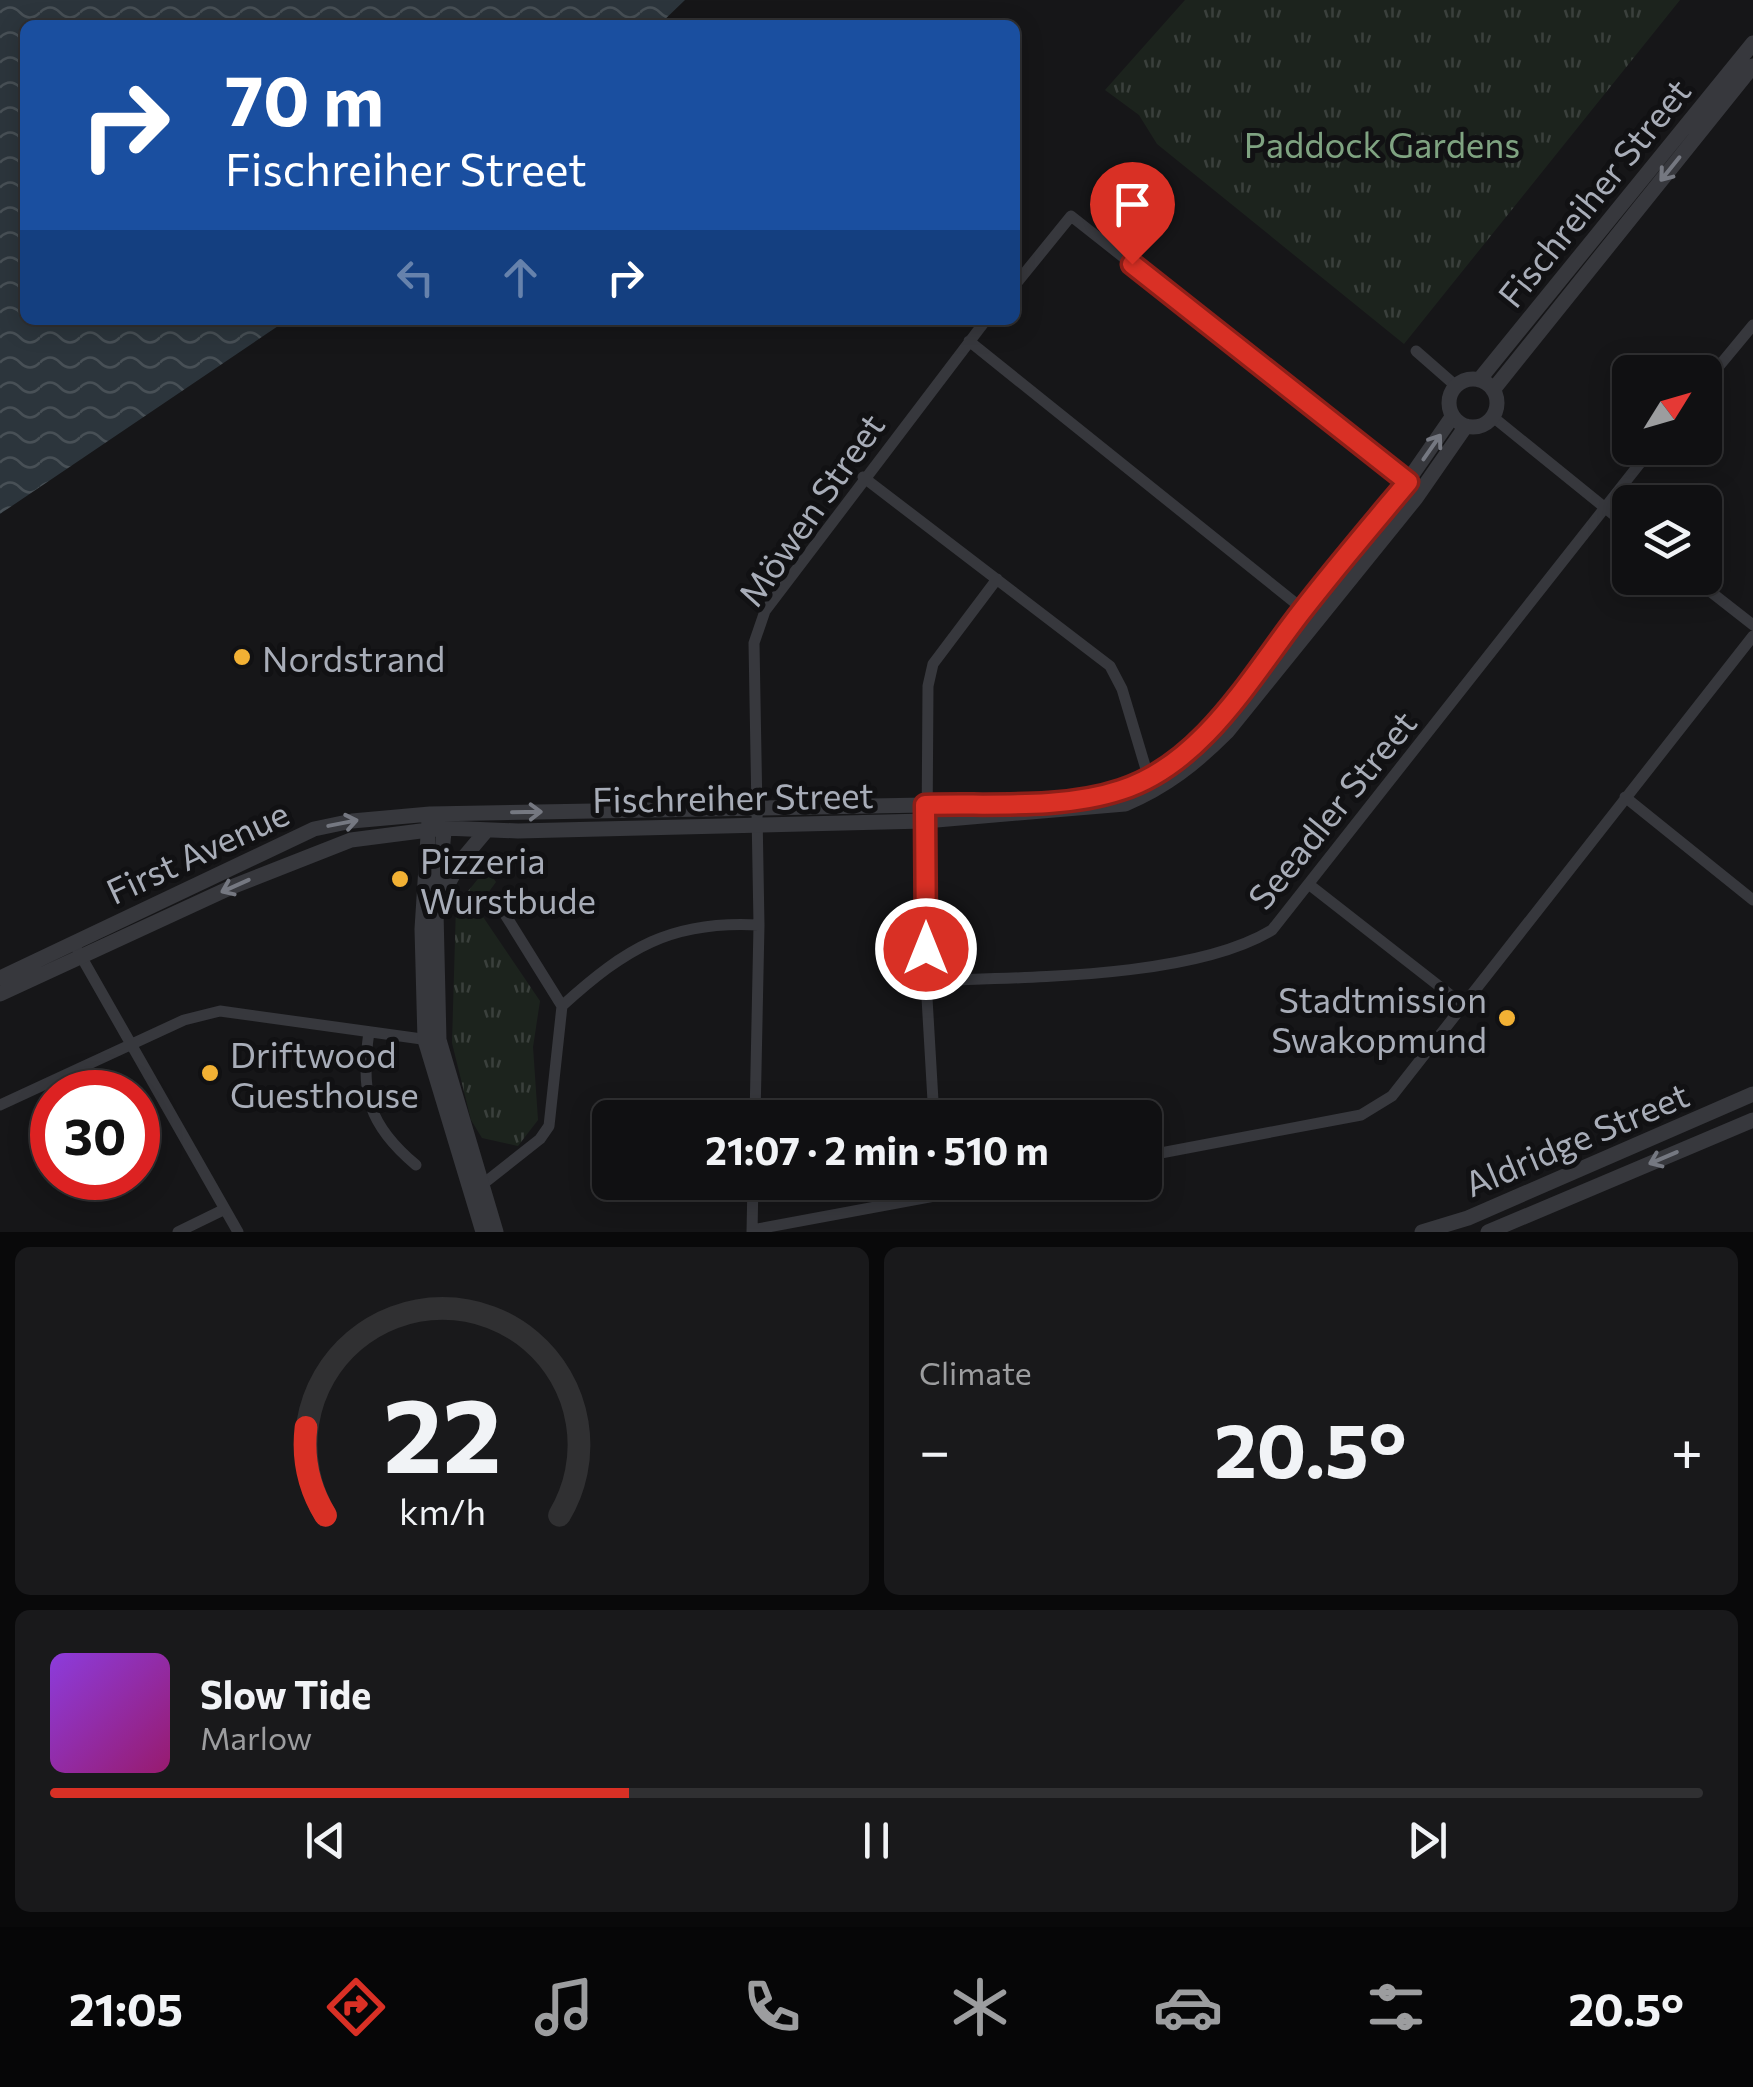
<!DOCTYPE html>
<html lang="en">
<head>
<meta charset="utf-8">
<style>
  body { margin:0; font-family:Commissioner,sans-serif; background:#19191b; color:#f1f3f6; height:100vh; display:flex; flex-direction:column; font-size:38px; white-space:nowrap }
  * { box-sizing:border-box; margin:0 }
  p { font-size:32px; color:#9c9d9f }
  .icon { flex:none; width:55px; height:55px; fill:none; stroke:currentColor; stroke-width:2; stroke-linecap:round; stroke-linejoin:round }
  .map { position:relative; height:1232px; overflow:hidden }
  .details { display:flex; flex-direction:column; gap:15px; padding:15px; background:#09090a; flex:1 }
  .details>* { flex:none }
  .guide { position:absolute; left:20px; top:20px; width:1000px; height:305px; border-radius:15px; box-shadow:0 5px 25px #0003,0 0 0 2px #303032; background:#1a4fa0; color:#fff; overflow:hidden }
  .needle { width:65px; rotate:53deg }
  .fabs { position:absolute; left:1612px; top:355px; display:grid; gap:20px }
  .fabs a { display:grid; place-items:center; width:110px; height:110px; border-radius:15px; background:#101012; box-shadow:0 5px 25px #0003,0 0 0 2px #303032; font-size:50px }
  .speed { position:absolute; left:30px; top:1070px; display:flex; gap:20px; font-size:50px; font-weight:700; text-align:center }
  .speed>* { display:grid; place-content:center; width:130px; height:130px; border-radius:50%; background:#101012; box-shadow:0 5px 25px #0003,0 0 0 2px #303032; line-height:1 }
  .speed .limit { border:15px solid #d22; background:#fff; color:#111 }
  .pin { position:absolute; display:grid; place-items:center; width:85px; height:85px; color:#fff; margin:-102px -42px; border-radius:50% 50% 50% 0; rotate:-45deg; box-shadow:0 0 10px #0007 }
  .pin .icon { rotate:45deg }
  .me { position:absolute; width:110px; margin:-55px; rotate:0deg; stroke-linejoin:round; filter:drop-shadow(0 0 8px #0008) }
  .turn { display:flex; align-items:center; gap:35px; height:210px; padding:0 40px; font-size:45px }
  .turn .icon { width:130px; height:130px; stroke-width:2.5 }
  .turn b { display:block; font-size:70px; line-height:85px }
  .lanes { display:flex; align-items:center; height:95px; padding:0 40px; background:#0003; justify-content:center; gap:50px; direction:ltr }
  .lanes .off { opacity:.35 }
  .big { font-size:75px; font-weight:700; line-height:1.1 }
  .details .tile { flex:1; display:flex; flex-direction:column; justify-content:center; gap:15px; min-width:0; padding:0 35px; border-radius:15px; background:#19191b }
  .details .dial { align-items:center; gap:0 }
  .dial svg { height:260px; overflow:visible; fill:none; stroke:#303032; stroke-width:7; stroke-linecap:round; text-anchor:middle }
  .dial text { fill:#f1f3f6; stroke:none }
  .song { display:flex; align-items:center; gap:30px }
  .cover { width:120px; height:120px; border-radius:15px; background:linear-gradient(135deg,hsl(270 70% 55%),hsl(320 70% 35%)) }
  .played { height:10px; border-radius:5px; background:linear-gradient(90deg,#d93025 35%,#303032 35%) }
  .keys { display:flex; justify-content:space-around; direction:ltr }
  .heat { display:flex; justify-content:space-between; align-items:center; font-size:55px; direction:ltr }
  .details .tiles { flex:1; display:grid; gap:15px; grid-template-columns:1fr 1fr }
  .tile:last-child { grid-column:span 2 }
  .trip { position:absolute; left:592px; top:1100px; width:570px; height:100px; border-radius:15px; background:#101012; box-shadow:0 5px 25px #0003,0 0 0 2px #303032; font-weight:700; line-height:100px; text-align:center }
  .menu { display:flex; height:160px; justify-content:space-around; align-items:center; background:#060607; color:#9c9d9f }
  .menu .icon { width:70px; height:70px }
  .menu .on { color:#d93025 }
  .menu b { font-size:45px; color:#f1f3f6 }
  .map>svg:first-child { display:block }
  .park { fill:url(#park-tufts) }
  .water { fill:url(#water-waves) }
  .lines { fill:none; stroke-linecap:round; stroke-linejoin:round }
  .minor { stroke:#37383d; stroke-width:11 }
  .tertiary { stroke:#37383d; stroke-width:15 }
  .oneway { stroke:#757881 }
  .route-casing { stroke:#8d1f18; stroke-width:25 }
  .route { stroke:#d93025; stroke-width:18 }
  .poi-dot { fill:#f2b134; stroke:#111113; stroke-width:4 }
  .labels { text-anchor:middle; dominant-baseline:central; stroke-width:10; stroke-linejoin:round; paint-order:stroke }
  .park-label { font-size:35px; fill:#7fa381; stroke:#111113 }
  .street-label { font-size:35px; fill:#a8adb8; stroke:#111113 }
  .poi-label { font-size:35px; fill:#a8adb8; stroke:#111113; text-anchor:start }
</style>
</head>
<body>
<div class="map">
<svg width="1753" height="1232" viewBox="0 0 1753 1232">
  <defs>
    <pattern id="park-tufts" width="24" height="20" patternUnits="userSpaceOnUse" patternTransform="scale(2.5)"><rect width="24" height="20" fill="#1c231d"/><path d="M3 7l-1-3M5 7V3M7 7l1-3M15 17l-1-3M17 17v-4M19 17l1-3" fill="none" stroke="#3a403c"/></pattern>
    <pattern id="water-waves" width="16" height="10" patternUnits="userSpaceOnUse" patternTransform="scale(2.5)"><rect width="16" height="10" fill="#2c353c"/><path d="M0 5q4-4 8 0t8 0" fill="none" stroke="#485056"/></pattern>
  </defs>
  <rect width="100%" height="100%" fill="#161618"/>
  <path class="park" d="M1185,0H1680L1404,344L1157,144L1139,115L1105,90Z
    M486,869L496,882L477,908L540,1001L533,1047L538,1120L518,1146L482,1138L471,1120L452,1043L456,906Z"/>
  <path class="water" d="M0,0H685L659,25H25V320H287L0,514Z"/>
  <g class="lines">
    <path class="minor" d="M1015,285L1071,216L1420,491
      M969,341L1309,614
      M1416,351L1456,386
      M1705,383L1753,325
      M1493,417L1630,528
      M863,477L1110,666L1122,689L1149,779
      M1693,578L1753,625
      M1625,797L1753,900
      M1311,886L1462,1004
      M501,908L562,1006
      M78,951L238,1232
      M926,981C1022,977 1191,979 1272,930L1652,448
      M369,1032C360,1093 368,1125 416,1165
      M0,1105L184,1020L220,1011L429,1040
      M755,1118L759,925L754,643L765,611L986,320
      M934,1118L926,981L928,686L933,664L997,579
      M1145,1156L1361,1115L1392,1096L1753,636
      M483,1184L540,1139L549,1126L562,1006C626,948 671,920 759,925
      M752,1230L1010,1182
      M178,1232L223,1210
      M752,1232L753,1182"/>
    <path class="tertiary" d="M1449 403a24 24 0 1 1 48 0a24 24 0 1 1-48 0Z
      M1479,380L1753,43
      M1493,390L1753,66
      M429,820L422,929L425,1040L483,1232
      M445,822L436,912L439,1040L496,1232
      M441,897L460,862L486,831
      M0,978L314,829L352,821L430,814L925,805L1077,799L1126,789L1187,751L1225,712L1407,482L1452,417
      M0,994L234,886L351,840L444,828L518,831L925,821L1125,804C1166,787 1196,763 1227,732L1416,498L1466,426
      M1422,1232L1468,1218L1753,1094
      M1488,1232L1753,1120"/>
  </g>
  <defs><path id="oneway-shaft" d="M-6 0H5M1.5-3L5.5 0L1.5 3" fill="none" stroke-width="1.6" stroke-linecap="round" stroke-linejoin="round" transform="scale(2.5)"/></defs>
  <g class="oneway">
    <use href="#oneway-shaft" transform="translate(1670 169) rotate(129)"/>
    <use href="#oneway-shaft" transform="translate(1432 447) rotate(-55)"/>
    <use href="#oneway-shaft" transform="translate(527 812) rotate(-1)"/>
    <use href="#oneway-shaft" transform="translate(343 823) rotate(-11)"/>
    <use href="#oneway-shaft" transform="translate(235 886) rotate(156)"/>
    <use href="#oneway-shaft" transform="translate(1663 1158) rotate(157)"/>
  </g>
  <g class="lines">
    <g class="route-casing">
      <path id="route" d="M926,949L925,805C987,803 1061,810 1121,790C1203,764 1252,675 1302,611C1336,567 1372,525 1408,482L1132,264"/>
    </g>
    <use href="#route" class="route"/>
  </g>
  <g class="poi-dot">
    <circle cx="242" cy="657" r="10"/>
    <circle cx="400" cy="879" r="10"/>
    <circle cx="1507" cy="1018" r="10"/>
    <circle cx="210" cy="1073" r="10"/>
  </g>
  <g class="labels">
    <g class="park-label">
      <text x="1382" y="143">Paddock Gardens</text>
    </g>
    <g class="street-label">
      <text transform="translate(1593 192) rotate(-51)">Fischreiher Street</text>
      <text transform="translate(810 509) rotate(-55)">Möwen Street</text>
      <text transform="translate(733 796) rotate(-1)">Fischreiher Street</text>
      <text transform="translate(1331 809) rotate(-51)">Seeadler Street</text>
      <text transform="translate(197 851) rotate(-25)">First Avenue</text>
      <text transform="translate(1576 1138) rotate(-23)">Aldridge Street</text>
    </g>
    <g class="poi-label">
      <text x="262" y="657">Nordstrand</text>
      <text x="420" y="859">Pizzeria<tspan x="420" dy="40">Wurstbude</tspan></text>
      <text x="1487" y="998" text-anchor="end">Stadtmission<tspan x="1487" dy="40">Swakopmund</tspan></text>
      <text x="230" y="1053">Driftwood<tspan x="230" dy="40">Guesthouse</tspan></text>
    </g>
  </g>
</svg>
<div class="fabs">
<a><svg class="needle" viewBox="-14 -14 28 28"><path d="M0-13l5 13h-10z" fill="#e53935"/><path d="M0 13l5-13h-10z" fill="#9c9d9f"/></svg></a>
<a><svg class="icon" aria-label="layers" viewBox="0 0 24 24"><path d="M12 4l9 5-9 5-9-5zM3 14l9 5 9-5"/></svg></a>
</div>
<div class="speed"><div class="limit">30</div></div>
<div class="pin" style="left:1132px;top:264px;background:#d93025"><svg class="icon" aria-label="arrive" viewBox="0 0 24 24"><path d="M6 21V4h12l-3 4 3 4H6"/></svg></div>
<svg class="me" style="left:926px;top:949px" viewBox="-20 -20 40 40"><circle r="17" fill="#d93025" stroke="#fff" stroke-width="3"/><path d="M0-11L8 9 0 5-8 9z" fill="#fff"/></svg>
<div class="trip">21:07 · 2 min · 510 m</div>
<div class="guide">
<div class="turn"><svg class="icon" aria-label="right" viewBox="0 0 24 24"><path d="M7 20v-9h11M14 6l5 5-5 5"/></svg><div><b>70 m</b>Fischreiher Street</div></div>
<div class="lanes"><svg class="icon off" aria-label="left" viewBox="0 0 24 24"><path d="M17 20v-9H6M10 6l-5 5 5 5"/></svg><svg class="icon off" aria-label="ahead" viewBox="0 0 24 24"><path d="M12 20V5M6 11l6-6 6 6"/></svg><svg class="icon" aria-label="right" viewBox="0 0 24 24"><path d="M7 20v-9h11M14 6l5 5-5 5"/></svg></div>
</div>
</div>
<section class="details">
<div class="tiles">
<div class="tile dial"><svg viewBox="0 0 100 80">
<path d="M14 69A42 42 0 1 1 86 69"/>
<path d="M14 69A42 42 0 0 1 8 42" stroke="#d93025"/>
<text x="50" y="56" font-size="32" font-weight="700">22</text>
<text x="50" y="72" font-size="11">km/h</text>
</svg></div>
<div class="tile"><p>Climate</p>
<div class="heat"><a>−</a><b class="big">20.5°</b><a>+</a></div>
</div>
<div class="tile">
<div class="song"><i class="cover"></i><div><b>Slow Tide</b><p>Marlow</p></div></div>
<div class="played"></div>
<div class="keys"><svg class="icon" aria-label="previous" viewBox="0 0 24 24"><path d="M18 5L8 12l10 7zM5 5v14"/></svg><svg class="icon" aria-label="pause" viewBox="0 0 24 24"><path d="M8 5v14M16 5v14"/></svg><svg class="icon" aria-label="next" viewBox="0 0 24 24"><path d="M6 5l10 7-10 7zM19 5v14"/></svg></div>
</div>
</div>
</section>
<nav class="menu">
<b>21:05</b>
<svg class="icon on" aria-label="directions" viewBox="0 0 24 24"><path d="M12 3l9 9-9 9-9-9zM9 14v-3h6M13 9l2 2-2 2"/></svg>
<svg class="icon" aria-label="music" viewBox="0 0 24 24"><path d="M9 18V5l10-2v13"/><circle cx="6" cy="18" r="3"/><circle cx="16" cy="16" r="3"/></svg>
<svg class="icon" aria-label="phone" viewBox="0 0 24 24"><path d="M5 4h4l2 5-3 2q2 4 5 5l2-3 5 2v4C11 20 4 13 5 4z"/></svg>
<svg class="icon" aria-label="climate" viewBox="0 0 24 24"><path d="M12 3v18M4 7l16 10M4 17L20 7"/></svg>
<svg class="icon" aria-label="car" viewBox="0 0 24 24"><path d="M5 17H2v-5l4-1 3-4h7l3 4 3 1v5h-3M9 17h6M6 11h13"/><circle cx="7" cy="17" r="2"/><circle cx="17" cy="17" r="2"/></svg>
<svg class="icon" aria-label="filters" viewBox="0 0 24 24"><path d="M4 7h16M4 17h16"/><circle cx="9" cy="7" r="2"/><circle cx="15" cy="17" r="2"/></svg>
<b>20.5°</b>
</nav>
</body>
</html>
